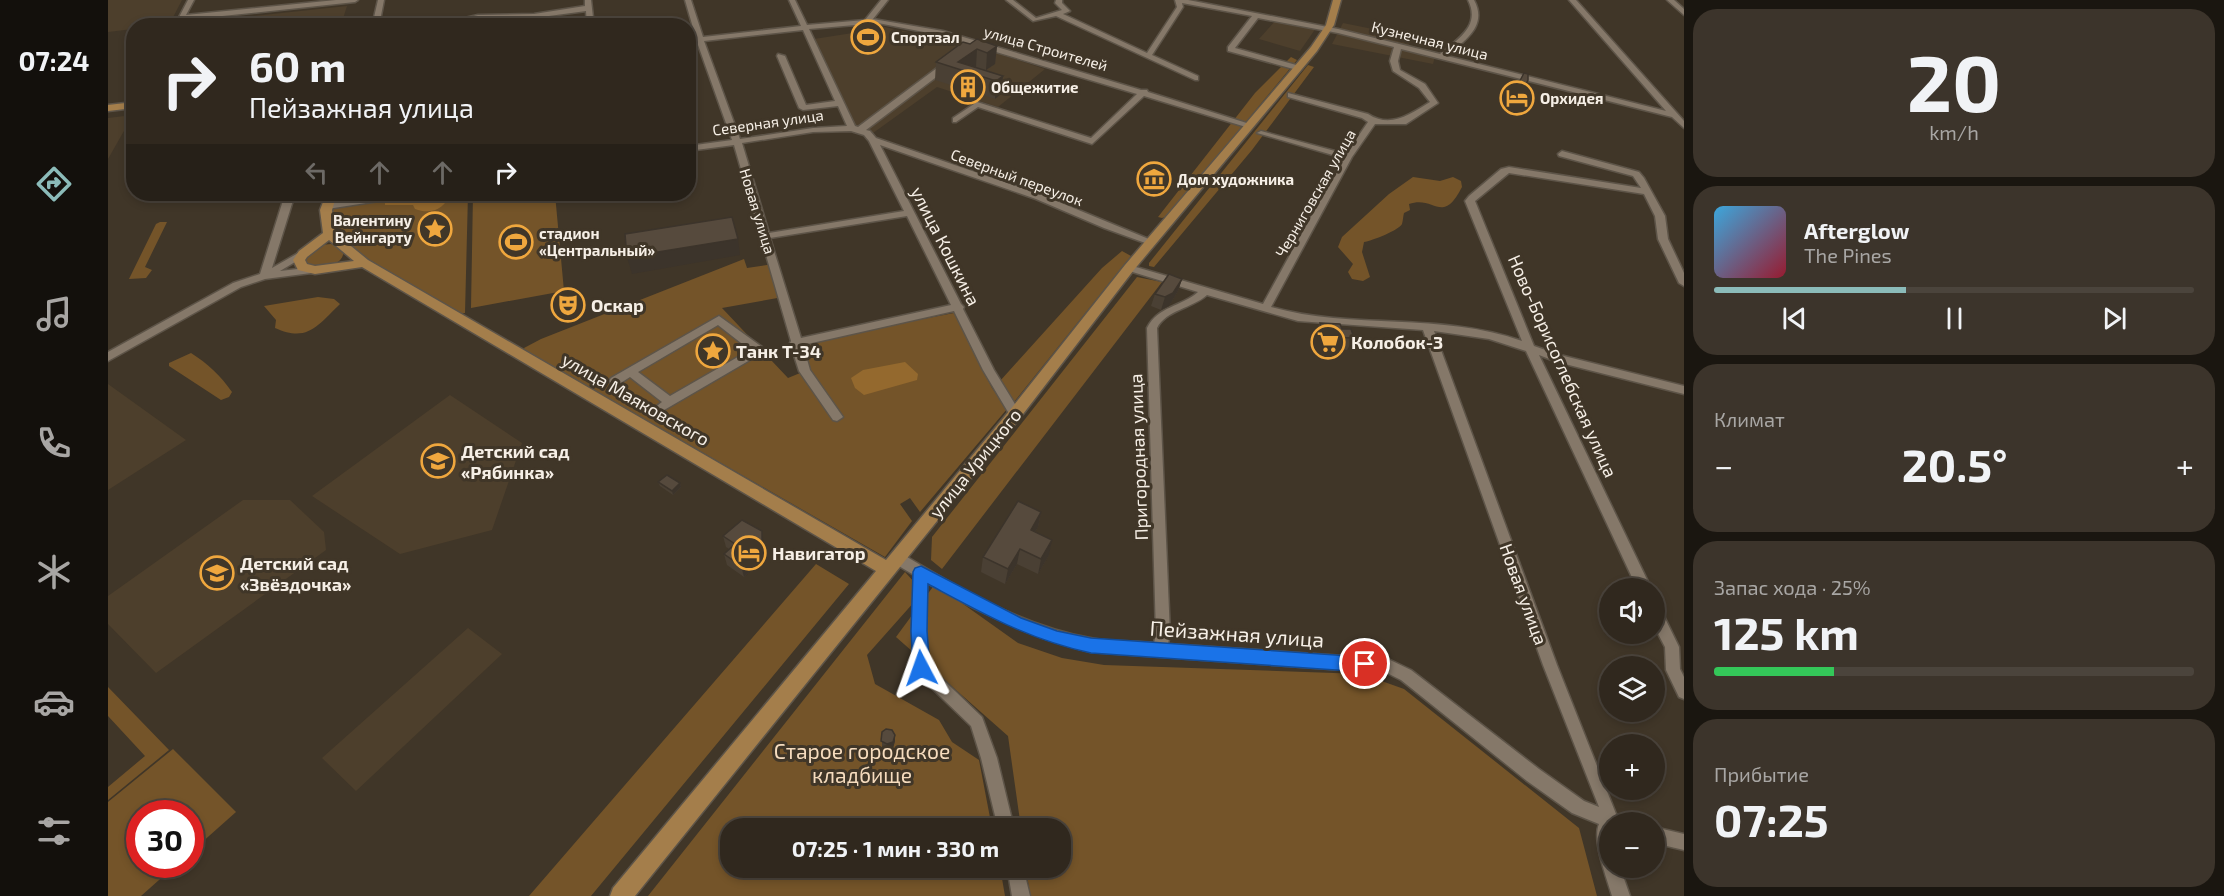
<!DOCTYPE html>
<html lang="ru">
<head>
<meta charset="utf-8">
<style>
  body { margin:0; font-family:"Exo 2",sans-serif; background:#3c342b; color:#f1f3f6; height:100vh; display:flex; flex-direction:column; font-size:22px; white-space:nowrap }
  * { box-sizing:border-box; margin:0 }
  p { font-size:20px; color:#a8a6a4 }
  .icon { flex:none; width:33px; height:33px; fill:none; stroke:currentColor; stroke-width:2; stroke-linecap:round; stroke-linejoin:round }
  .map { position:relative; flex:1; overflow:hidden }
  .side { display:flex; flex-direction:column; gap:9px; padding:9px; background:#1a1610; width:540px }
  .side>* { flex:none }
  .guide { position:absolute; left:18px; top:18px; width:570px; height:183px; border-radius:24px; box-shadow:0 3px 9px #0003,0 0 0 2px #4b443c; background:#30281e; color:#f1f3f6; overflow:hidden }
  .controls { position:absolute; left:1491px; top:578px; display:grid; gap:12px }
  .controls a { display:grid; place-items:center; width:66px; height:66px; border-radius:50%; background:#30281e; box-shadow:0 3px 9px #0003,0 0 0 2px #4b443c; font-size:30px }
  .speed { position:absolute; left:18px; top:800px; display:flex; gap:12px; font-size:30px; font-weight:700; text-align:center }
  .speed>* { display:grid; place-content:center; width:78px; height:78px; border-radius:50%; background:#30281e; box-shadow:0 3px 9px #0003,0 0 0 2px #4b443c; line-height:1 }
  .speed .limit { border:9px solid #d22; background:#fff; color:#111 }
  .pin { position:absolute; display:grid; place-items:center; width:51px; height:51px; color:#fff; margin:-26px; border:3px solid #fff; border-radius:50%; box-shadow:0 2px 6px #0007 }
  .me { position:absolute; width:66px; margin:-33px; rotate:356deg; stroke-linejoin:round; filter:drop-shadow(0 0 4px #0008) }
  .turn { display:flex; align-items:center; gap:21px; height:126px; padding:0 24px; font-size:27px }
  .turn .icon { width:78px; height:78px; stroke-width:2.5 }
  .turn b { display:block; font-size:42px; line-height:51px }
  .lanes { display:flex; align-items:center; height:57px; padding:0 24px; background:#0003; justify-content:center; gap:30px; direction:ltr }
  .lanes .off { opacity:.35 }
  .big { font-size:45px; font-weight:700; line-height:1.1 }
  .side .tile { flex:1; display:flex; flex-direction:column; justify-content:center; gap:9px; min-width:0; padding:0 21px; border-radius:24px; background:#3c342b }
  .side .dial { align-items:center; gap:0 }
  .dial b { font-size:78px; line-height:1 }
  .song { display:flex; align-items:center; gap:18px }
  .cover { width:72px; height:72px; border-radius:9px; background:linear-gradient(135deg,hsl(200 70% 55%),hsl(350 70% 35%)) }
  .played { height:6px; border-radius:3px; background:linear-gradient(90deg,#8bbbb9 40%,#4b443c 40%) }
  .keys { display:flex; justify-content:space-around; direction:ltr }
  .heat { display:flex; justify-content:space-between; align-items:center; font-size:33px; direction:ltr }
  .charge { height:9px; border-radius:4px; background:linear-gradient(90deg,#34c759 25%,#4b443c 0) }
  .trip { position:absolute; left:612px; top:818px; width:351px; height:60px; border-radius:24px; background:#30281e; box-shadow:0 3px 9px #0003,0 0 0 2px #4b443c; font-weight:700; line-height:60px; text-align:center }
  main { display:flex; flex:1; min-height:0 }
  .dock { display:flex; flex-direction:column; width:108px; justify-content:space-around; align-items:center; background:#13100c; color:#a8a6a4 }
  .dock .icon { width:42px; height:42px }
  .dock .current { color:#8bbbb9 }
  .dock b { font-size:27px; color:#f1f3f6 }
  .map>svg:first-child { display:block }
  .built { fill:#4d3f2c }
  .green { fill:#745429 }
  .water { fill:#94692e }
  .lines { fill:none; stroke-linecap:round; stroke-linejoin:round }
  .minor-casing { stroke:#5d5448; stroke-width:3 }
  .major-casing { stroke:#5d5448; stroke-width:3 }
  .minor { fill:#857869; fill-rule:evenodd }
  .major { fill:#a47e4b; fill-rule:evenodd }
  .wall { fill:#4a4034 }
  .shaded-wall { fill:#3c342b }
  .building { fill:#564a3d; stroke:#3c342b; stroke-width:1.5 }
  .route { fill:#1a73e8; stroke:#114b97; stroke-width:1.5 }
  .labels { text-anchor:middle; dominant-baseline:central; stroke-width:6; stroke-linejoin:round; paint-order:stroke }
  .far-poi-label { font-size:15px; font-weight:bold; fill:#f6efe6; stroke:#403628; text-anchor:start }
  .far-street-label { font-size:15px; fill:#f6efe6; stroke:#403628 }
  .street-label { font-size:18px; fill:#f6efe6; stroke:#403628 }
  .poi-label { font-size:18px; font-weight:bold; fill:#f6efe6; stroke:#403628; text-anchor:start }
  .near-street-label { font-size:21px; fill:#f6efe6; stroke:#403628 }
  .near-park-label { font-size:21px; fill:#f6dcbe; stroke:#403628 }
</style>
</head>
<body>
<main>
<nav class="dock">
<b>07:24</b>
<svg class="icon current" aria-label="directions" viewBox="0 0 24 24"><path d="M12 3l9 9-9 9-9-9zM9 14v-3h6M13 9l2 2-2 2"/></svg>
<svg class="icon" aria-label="music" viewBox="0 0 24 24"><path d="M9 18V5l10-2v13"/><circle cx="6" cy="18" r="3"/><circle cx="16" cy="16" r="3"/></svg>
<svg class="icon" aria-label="phone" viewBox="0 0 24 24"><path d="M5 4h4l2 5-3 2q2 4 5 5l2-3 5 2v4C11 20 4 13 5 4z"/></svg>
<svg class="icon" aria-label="climate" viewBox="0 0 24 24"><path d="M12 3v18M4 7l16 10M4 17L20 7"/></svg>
<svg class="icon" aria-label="car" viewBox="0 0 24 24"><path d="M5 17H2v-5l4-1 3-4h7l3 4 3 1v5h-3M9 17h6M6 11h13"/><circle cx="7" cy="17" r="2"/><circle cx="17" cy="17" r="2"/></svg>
<svg class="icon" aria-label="filters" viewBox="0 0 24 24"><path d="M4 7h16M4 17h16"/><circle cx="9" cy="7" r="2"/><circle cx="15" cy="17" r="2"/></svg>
</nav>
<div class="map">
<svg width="1576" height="896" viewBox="0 0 1576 896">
  <rect width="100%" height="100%" fill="#403628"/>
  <path class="built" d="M0,0H74L61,25L26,26L25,29L0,32Z
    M239,6L233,25H81L82,23Z
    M1168,20L1208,28L1192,51L1151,39Z
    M757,23L864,45L937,69L890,107L829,87L765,133L746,126L706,39L751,32Z
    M1235,23L1304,37L1301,45L1328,52L1325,64L1224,44Z
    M25,115L0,159V118Z
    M0,384L78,440L0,490Z
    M342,395L414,443L384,530L292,554L204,496Z
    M135,500H182L216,532L218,550L48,673L0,624V596Z
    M360,628L394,654L248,791L214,758Z"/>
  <path class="green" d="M1183,57L1189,60L1060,216L1054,218L1050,217L1147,93Z
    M1200,65L1206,67L1144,150L1046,267L1041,266V263Z
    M1305,177L1332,181L1345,177L1353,181L1354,187C1334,226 1327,195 1301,204L1302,210L1296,213C1295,217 1295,220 1294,224C1291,230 1264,241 1256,242L1254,252L1262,277L1255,281L1244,279L1240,272L1245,264L1230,247L1234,237L1281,194Z
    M305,194H360L357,313L349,314L259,262L224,233L222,206Z
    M365,194H447L456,291L363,308Z
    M52,222H59L37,267L44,270L38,278L21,279L48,224Z
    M223,244L236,249C236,270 208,267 194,265L196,254L213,245Z
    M1014,251L1023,256L906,402L892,381L994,268Z
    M636,259L639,268L665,264L675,297L614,308L680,378L697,371L690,343L846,313L884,388L899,409L812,512L802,498L792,504L804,521L777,557L417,351L416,348L433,339Z
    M1029,277L1054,282L834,569L823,560L824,537Z
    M210,297L226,299L232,304C210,325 200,343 167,328L168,320L156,306Z
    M83,353C99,363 113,376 124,392L121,397L113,400L61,366V363Z
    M708,564L741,584L483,896H421Z
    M797,572L807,583V601L759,655L767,684L831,720L844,742L871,760L884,828H622V867H892L897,896H540Z
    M827,584L910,643L954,658L996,665L1254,674L1296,689L1471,828L1489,896H922L918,867H952V828H913L900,736L788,637Z
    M0,687L61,750L0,800V787L37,756L0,716Z
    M65,749L128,812L83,852L82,813H32V864H69L33,896H0V802Z"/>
  <path class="water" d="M313,194H342C337,209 323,215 307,209L305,205H277V200L281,199Z
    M797,362L810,374L809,380L756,395L747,388L743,378L755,370Z"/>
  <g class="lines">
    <g class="minor-casing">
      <path id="minor" d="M80,0H86L78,15L228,0H250L247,2L76,20L73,24H69L68,23Z
        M270,0H276L271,26H264Z
        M477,0H483L486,26H479L478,11L426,18L370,19L338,26H322L370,15L426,14L477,6Z
        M577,0H583L595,37L693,26L681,0H687L699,25L757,20L773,0H780L765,19L835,31L1033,90H1039L1040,92L1145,125L1138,127L1036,96L984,144L870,107L848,122H845V118L869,102L983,138L1029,94L831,35L770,23L701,29L747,126L750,127L837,62H843V66L758,130L762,131L768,138L934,195L1048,242L1046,244H1040L996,228L928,199L772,145L853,304L856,307L855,309L886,370L913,414L911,417H903L875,370L846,311L695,345L702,370L735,417L729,421L725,420L691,371L682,343L683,341L626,145L580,151V146L624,140L589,42L580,43V39L588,38ZM695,30L727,101L698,105L677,56L670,54L669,56L691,108L695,110L730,106L739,126L705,128L632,139L596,41ZM743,131L756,135L761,141L796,211L661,233L634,143L705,132ZM799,216L843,305L693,338L662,238Z
        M898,0H905L928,18L954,10L947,3L948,0H954V3L962,11L955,14L1039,53L1069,7L1067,0H1080L1230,29L1332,54C1350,39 1373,26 1360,0H1366C1380,26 1357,40 1339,56L1558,111L1461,0H1468L1576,121V128L1564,117L1293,49L1290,61L1292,70L1317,84L1330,103L1298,124H1267L1244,157L1163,307C1245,330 1333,312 1414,341L1357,201L1361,196L1393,169L1401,167L1533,188L1525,176L1451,156L1450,154L1454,151L1531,172L1536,178L1557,216L1560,239L1576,273V286L1571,283L1550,239L1547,216L1536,194L1401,173L1367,201L1426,346L1452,355L1576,386V394L1449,362L1431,355L1543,588H1529L1418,351L1381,339L1326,331L1449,665L1508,814L1513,816L1515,822H1502V867H1512L1522,896H1504C1499,879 1484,840 1491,824L1464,813L1419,781L1293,680L1279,673L983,652C924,637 871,613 819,583L818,631L820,665L874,717L889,758L906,828H890L873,758L863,726L808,673L806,668L804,631L806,575L784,562L782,558L784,554L789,552L794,554C852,589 914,626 982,638C1002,642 1025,641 1046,643L1048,634L1039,328C1050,306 1073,307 1090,292L1018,270L1016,268L1021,265L1155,304L1235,158L1149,133L1153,131L1238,154L1260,122L1254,118L1180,97V93L1260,114C1283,129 1302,114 1322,102L1311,88L1285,71L1282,61L1286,47L1230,33L1150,18L1127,48L1192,66V70H1189L1120,51V47L1144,16L1074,3L1075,7L1044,55L1090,76V80H1087L948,16L925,21ZM1099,295L1190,321L1315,330L1435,665L1491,807L1476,801L1431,769L1303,670L1280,659L1060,644L1062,634L1049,328C1058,310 1085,308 1099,295Z
        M1559,0H1566L1576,9V15Z
        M177,194H187L164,268L199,248L204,251L202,253L172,271L207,267L211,268V272L157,279L133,287L0,361V352L125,283L152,274Z
        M283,194H302L297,197L219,209L214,206L219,203Z
        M611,316L654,347L655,350L654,353L551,413L545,409L554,402L522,377L511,384H503L501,381L503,378ZM610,325L642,350L562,396L530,372Z
        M1546,604L1551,606L1571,647L1572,669L1576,677V699L1571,697L1558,670L1557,647L1546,626Z
        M1546,827L1576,834V850L1546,843Z
        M899,867H915L922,896H904Z"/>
    </g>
    <g class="major-casing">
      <path id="major" d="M1225,0H1233L1226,25L1209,51L1025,271L912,418L527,896H502L505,888L768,571L254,267L207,274L190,270L185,260L191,251L215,233L212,210L218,194H229L224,210L227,233L260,260L778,560L902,410L1017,265L1203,47L1218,25ZM221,240L246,261L207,266L199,264L197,260L199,257Z
        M26,102V108L0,111V105Z"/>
    </g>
    <use href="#minor" class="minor"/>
    <use href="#major" class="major"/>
  </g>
  <path class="wall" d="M862,44L889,46L887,64L878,70L895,76L893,94L887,99L827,80L828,62Z
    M1416,73L1413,94L1409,102L1402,100Z
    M1074,279L1070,291L1061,306L1053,310L1043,306L1047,294Z
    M1212,323L1234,329L1246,338L1239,350L1211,349L1206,335Z
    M550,482L572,483L573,487L565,495L552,486Z
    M933,512L930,527L927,532L941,555L930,574L909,564L897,584L873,572L875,557Z
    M615,536L656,543L657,557L636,577L619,565L616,554L621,549L618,547Z
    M774,732L787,735V741L785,748L780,750L774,747Z"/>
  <path class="shaded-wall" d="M889,46L887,64L878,70L879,53Z
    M869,49L868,67L850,62Z
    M895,76L893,94L887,99L888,81Z
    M630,239L632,255L524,274L519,257Z
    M1074,279L1070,291L1061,306L1053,310L1057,297Z
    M572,483L573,487L565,495L564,491Z
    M933,512L930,527L919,545L923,530Z
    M654,531L656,543L657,557L636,577L633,566Z
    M944,540L941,555L930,574L933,559Z
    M912,549L909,564L897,584L900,569Z
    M787,735V741L785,748L780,750L779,744Z"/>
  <path class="building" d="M869,39L889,46L879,53L869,49L850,62L895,76L888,81L828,62L855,42L862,44Z
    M1416,73L1420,74V80L1413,94L1406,92Z
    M624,217L630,239L519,257L517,234Z
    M1061,274L1074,279L1065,293L1057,297L1047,294Z
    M1212,323L1232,324L1234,329H1243L1246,338L1217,337Z
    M559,475L572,483L564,491L550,482Z
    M910,501L933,512L923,530L944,540L933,559L912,549L900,569L875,557Z
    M634,520L654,531V545L633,566L616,554L627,544L615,536Z
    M778,729L784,730L787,735L785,742L779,744L773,741L774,732Z"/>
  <path class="route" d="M813,566L913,618L949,631L983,638L1257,657L1263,659L1265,664L1263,670L1257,672L983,653C919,639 876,614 820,584L819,631L822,668L819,673L813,676L807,673L805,668L803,631L805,572L807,568Z"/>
  <defs>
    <g id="stadium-ring" transform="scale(1.725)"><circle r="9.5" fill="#403628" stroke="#efa73e" stroke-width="1.5"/><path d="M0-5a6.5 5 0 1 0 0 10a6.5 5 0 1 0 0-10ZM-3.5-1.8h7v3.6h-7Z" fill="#efa73e"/></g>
    <g id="building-ring" transform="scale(1.725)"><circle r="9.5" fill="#403628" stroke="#efa73e" stroke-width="1.5"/><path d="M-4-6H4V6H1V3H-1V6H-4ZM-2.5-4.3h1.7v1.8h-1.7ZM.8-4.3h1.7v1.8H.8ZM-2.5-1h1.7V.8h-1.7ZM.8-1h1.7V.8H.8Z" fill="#efa73e"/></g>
    <g id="hotel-ring" transform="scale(1.725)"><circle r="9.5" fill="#403628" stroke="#efa73e" stroke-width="1.5"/><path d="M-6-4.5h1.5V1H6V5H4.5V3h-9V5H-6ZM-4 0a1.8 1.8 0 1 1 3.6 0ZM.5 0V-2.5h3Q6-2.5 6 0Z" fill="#efa73e"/></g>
    <g id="museum-ring" transform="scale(1.725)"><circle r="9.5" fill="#403628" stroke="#efa73e" stroke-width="1.5"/><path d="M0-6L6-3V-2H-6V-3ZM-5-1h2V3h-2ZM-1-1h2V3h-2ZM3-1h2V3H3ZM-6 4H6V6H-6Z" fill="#efa73e"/></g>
    <g id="sight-ring" transform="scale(1.725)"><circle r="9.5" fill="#403628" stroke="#efa73e" stroke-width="1.5"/><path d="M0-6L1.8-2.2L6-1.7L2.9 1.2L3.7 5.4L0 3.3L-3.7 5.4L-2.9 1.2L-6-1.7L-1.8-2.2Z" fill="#efa73e"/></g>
    <g id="theatre-ring" transform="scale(1.725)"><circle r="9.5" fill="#403628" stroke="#efa73e" stroke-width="1.5"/><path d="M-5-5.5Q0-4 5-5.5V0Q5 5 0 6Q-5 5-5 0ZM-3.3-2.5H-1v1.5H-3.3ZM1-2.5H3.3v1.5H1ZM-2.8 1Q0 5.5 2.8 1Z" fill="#efa73e"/></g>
    <g id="supermarket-ring" transform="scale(1.725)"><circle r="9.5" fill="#403628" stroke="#efa73e" stroke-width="1.5"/><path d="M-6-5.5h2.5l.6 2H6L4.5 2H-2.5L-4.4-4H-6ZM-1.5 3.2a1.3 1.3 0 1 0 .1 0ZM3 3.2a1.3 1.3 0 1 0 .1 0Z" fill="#efa73e"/></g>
    <g id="school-ring" transform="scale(1.725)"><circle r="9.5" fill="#403628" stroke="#efa73e" stroke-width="1.5"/><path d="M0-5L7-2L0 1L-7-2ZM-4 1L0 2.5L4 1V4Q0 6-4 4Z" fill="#efa73e"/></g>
  </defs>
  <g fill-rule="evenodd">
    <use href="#stadium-ring" x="760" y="37"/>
    <use href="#building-ring" x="860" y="87"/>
    <use href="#hotel-ring" x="1409" y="98"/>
    <use href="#museum-ring" x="1046" y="179"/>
    <use href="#sight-ring" x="327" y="229"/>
    <use href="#stadium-ring" x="408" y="242"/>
    <use href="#theatre-ring" x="460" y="305"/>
    <use href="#supermarket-ring" x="1220" y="342"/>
    <use href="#sight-ring" x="605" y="351"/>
    <use href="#school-ring" x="330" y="461"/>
    <use href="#hotel-ring" x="641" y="553"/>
    <use href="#school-ring" x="109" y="573"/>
  </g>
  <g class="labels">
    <g class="far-poi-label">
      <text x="783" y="37">Спортзал</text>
      <text x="883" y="87">Общежитие</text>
      <text x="1432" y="98">Орхидея</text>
      <text x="1069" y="179">Дом художника</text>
      <text x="304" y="220" text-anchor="end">Валентину<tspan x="304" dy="17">Вейнгарту</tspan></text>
      <text x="431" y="233">стадион<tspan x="431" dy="17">«Центральный»</tspan></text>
    </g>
    <g class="far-street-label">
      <text transform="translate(1322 40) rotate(14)">Кузнечная улица</text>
      <text transform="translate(938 48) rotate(16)">улица Строителей</text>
      <text transform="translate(660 122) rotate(-8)">Северная улица</text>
      <text transform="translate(909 177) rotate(20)">Северный переулок</text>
      <text transform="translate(1207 193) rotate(-60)">Черниговская улица</text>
      <text transform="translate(650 211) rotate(73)">Новая улица</text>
    </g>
    <g class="street-label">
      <text transform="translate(838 246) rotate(63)">улица Кошкина</text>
      <text transform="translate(1455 366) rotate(66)">Ново-Борисоглебская улица</text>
      <text transform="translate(528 399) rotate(30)">улица Маяковского</text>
      <text transform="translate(1030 457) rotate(-92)">Пригородная улица</text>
      <text transform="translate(867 463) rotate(-51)">улица Урицкого</text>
      <text transform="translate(1416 594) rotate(70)">Новая улица</text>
    </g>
    <g class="poi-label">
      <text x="483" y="305">Оскар</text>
      <text x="1243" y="342">Колобок-3</text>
      <text x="628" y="351">Танк Т-34</text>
      <text x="353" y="451">Детский сад<tspan x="353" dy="21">«Рябинка»</tspan></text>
      <text x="664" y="553">Навигатор</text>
      <text x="132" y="563">Детский сад<tspan x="132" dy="21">«Звёздочка»</tspan></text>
    </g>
    <g class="near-street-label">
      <text transform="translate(1129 633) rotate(4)">Пейзажная улица</text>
    </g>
    <g class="near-park-label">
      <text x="754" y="750">Старое городское<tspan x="754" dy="24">кладбище</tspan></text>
    </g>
  </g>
</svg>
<div class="controls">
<a><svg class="icon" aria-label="sound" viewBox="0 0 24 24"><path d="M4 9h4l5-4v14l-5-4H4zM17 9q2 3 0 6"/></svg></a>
<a><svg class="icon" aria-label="layers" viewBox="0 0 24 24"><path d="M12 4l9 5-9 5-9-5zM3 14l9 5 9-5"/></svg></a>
<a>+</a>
<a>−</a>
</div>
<div class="speed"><div class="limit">30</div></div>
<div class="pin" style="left:1257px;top:664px;background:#d93025"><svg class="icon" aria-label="arrive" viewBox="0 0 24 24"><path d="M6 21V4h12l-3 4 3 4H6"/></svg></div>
<svg class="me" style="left:813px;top:668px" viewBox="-20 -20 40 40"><path d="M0-17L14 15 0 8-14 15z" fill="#1a73e8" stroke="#fff" stroke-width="4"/></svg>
<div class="trip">07:25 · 1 мин · 330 m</div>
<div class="guide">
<div class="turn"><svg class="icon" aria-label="right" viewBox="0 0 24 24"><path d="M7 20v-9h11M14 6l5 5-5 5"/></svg><div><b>60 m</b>Пейзажная улица</div></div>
<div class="lanes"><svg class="icon off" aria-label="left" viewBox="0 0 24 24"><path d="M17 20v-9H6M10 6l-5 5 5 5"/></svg><svg class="icon off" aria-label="ahead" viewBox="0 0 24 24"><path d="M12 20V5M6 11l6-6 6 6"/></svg><svg class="icon off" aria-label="ahead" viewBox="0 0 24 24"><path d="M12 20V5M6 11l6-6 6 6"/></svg><svg class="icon" aria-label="right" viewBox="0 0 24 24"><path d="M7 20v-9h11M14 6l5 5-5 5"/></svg></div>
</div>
</div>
<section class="side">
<div class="tile dial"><b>20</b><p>km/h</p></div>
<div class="tile">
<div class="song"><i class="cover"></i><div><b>Afterglow</b><p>The Pines</p></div></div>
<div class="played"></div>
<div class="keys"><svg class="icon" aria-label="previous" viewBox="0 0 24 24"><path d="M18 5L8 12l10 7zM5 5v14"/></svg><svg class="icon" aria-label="pause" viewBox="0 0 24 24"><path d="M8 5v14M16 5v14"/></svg><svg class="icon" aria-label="next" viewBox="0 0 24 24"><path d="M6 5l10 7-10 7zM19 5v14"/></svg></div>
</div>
<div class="tile"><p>Климат</p>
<div class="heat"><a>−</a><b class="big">20.5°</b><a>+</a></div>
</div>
<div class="tile"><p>Запас хода · 25%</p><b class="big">125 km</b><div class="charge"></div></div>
<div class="tile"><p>Прибытие</p><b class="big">07:25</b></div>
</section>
</main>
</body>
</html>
